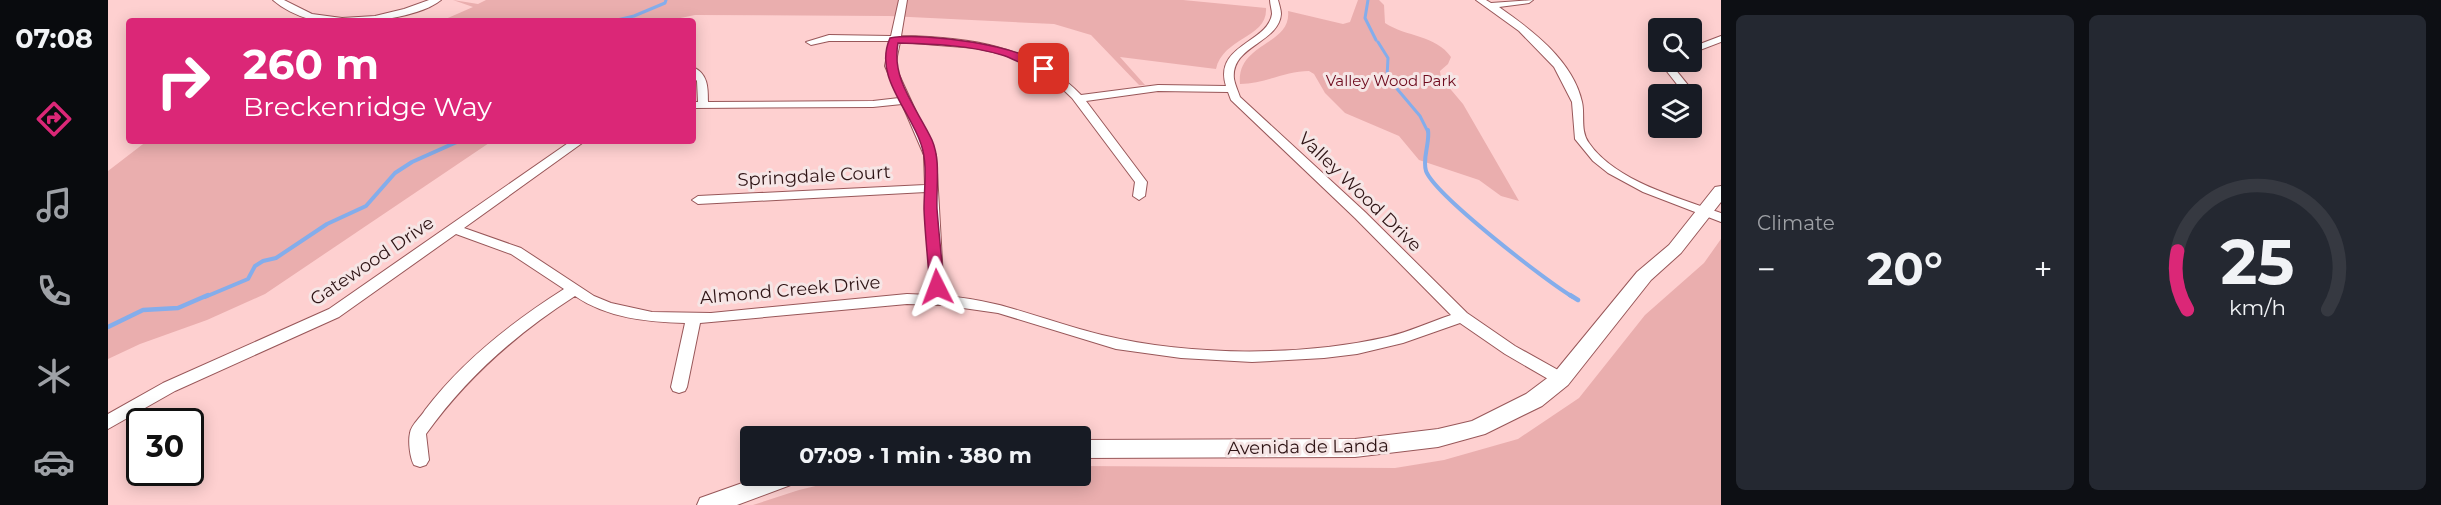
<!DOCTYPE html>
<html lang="en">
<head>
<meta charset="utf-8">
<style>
  body { margin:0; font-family:Montserrat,sans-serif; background:#242831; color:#f1f3f6; height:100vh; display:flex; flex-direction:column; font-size:22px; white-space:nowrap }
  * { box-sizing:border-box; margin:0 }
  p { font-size:20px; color:#9ea1a6 }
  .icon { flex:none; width:33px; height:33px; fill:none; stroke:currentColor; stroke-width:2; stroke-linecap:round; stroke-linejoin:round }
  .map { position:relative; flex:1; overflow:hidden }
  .drawer { display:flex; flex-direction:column; gap:15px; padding:15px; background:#0d0f14; width:720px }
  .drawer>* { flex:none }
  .banner { position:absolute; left:18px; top:18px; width:570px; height:126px; border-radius:6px; box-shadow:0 3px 15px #0003; background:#db2777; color:#fff; overflow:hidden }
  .controls { position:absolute; left:1540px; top:18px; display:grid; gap:12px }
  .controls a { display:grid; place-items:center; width:54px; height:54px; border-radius:6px; background:#171b24; box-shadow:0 3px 15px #0003; font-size:30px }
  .speed { position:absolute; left:18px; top:408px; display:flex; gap:12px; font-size:30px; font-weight:700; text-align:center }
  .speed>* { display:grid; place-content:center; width:78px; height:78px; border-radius:50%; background:#171b24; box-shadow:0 3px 15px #0003; line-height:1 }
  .speed .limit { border:3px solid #111; border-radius:9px; background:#fff; color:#111 }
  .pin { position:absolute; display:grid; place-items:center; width:51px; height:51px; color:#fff; margin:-26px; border-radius:12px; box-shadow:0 3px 9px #0006 }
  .me { position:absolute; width:66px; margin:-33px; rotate:357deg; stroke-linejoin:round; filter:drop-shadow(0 0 4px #0008) }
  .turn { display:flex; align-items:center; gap:21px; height:126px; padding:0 18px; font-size:27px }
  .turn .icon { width:78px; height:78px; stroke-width:2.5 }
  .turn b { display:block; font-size:42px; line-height:51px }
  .big { font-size:45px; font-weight:700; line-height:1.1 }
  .drawer .tile { flex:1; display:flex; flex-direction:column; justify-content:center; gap:9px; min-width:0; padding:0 21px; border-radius:9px; background:#242831 }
  .drawer .dial { align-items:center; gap:0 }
  .dial svg { height:156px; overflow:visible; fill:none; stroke:#363941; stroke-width:7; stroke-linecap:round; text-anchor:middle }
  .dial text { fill:#f1f3f6; stroke:none }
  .heat { display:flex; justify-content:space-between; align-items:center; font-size:33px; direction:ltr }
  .drawer .tiles { flex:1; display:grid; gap:15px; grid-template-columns:repeat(2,1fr) }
  .trip { position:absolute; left:632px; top:426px; width:351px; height:60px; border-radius:6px; background:#171b24; box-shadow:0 3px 15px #0003; font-weight:700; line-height:60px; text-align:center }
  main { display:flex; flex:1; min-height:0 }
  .tab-bar { display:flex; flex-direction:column; width:108px; justify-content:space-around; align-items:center; background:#090b0e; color:#9ea1a6 }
  .tab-bar .icon { width:42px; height:42px }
  .tab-bar .on { color:#db2777 }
  .tab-bar b { font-size:27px; color:#f1f3f6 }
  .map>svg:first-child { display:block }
  .green { fill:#eaaeae }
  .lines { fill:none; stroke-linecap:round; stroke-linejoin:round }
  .stream-far2 { stroke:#84adeb; stroke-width:3 }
  .stream-far1 { stroke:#84adeb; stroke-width:4 }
  .stream { stroke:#84adeb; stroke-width:4.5 }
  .street-casing { stroke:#985759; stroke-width:2 }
  .secondary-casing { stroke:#985759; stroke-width:2 }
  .street { fill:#fff; fill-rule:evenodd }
  .secondary { fill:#fff; fill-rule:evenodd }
  .route { fill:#db2777; stroke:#8e194d; stroke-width:1.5 }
  .labels { text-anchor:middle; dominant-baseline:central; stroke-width:6; stroke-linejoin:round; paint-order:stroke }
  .far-park-label { font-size:15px; fill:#6d0a1d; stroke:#f6e6e6 }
  .street-label { font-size:18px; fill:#2e1415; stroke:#f6e6e6 }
</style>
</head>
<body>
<main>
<nav class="tab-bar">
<b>07:08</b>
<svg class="icon on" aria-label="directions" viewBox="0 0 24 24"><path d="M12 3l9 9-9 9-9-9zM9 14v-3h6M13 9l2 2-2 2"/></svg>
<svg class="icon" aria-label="music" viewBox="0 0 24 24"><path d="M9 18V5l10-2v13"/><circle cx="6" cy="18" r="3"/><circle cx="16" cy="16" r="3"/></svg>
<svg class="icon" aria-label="phone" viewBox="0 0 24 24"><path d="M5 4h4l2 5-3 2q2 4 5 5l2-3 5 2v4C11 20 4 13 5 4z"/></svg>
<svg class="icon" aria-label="climate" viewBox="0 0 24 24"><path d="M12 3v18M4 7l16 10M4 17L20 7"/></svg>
<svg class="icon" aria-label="car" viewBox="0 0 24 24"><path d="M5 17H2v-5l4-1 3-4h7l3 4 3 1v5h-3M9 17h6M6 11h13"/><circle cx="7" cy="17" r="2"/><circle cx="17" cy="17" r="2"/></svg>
</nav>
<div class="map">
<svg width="1613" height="505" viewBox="0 0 1613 505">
  <rect width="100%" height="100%" fill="#fed0d0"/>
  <path class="green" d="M345,0L370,4L378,0H1075L1158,8C1160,38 1115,37 1108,69L1012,57L1037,85H1031L983,35L946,24L781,16L587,15L558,21H333L365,7Z
    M1250,0H1271L1276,5L1277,23C1298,37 1328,35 1343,57L1340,64L1332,71L1333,78L1355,104L1411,201L1393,196L1371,180L1311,160L1291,136L1237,113L1217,93L1206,74L1201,71C1177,71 1156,84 1132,84C1128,43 1184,45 1180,11L1235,24L1242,22Z
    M39,141H384L157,294L99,320L32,344L0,359V171Z
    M1613,239V505H645L691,490L749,476H972V466L1287,468L1336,460L1410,439L1471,398L1537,315L1596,263Z"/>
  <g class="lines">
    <path class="stream-far2" d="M1260,0L1257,18L1268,40
      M505,21L526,16L557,3L558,0
      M1270,42L1280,58L1279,77L1312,116L1320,132"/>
    <path class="stream-far1" d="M1320,130C1322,144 1314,158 1318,171C1327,195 1439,282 1465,297
      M97,297L140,279L147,266L155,261L168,258L219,224L258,206L287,173L304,162L351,141"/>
    <path class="stream" d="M1462,295L1470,300
      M0,327L35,310L70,308L100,295"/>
    <g class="street-casing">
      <path id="street" d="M165,0H176L204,14L234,18L267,16L296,9L321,0H333C307,21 234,26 202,19C189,16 174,8 165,0Z
        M791,0H799L793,36C859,37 925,45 973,95L1050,85L1118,86C1105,45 1160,43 1164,14C1164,10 1162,4 1162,0H1170C1171,4 1173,10 1173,14C1171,43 1122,46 1126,79C1127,85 1130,91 1132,97L1257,212L1359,313L1407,346L1459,375L1461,379L1459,383L1453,385L1447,383L1397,354L1352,323L1295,343L1249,354L1216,358L1144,362L1073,358L1008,349L890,313L834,305L799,304L592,323L579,387L577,391L571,393L565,391L563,387L577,323C539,322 499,318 467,296C408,334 359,377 318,434L321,460L318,465L312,467L306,465C302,458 300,442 302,433C303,425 313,417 317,410C355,360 404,322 456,289L403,254L348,234L231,317L67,391L0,429V414L55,383L221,309L463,141H477L356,228L413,248L486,296L503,303L544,312L603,313L799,294L822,295L818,192L590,204L584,200L590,196L817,185L816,155L794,104L765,107L585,108V102H590L589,81L585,76V67C600,74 600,87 600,102L765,101L791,98L777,66L782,41H721L703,45L698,42L721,35L783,36ZM792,42L868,48L894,54L920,64L943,78L964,98L1027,182L1025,196L1031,200L1037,196L1039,182L978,101L1050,91L1120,92L1123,100L1247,218L1343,315C1322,322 1301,332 1279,337C1191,357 1081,356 994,335C939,322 895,300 836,296L828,155L787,66Z
        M1368,0H1378L1383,3L1425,0L1421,3L1391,7C1424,30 1465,61 1474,102C1477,115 1472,131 1481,143C1507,181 1571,198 1613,213V222L1535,192L1500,173L1485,161L1467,139L1464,102L1446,67L1411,31Z
        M1613,36V42L1584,53V47Z
        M1557,62H1567V69L1584,90L1583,92H1575L1557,69Z"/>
    </g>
    <g class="secondary-casing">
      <path id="secondary" d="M1613,186V202L1573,253L1543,280L1460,385L1434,406L1377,434L1330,447L1247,457L972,458V440L1247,439L1330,429L1364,421L1418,394L1446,373L1529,272L1561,245L1607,187Z
        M654,476H692L688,483L629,505H589L592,498Z"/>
    </g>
    <use href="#street" class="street"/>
    <use href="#secondary" class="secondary"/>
  </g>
  <path class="route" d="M782,38C817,32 915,45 941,69C932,76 906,58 894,55C860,45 825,44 790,43C783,80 809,108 824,140C833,161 828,187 829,209C831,235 834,261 836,287L829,292L822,287C820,261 817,235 816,209C816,188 820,164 813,144C802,110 765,76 782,38Z"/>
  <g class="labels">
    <g class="far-park-label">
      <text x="1283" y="80">Valley Wood Park</text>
    </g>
    <g class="street-label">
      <text transform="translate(706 176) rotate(-3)">Springdale Court</text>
      <text transform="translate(1252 192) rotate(44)">Valley Wood Drive</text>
      <text transform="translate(264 261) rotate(-34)">Gatewood Drive</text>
      <text transform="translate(682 290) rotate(-5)">Almond Creek Drive</text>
      <text transform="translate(1200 447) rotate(-1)">Avenida de Landa</text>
    </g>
  </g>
</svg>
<div class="controls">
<a><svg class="icon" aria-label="search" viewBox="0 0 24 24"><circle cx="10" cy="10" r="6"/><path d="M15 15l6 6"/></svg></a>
<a><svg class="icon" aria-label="layers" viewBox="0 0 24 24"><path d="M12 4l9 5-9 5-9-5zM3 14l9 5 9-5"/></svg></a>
</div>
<div class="speed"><div class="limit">30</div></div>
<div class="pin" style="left:936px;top:69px;background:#d93025"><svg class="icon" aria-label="arrive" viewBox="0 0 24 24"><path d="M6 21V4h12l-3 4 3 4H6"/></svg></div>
<svg class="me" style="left:829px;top:287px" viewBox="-20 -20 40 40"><path d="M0-17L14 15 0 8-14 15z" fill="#db2777" stroke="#fff" stroke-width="4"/></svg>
<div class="trip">07:09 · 1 min · 380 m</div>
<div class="banner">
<div class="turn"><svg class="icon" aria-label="right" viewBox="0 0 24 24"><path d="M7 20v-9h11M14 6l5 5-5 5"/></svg><div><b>260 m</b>Breckenridge Way</div></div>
</div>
</div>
<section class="drawer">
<div class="tiles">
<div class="tile"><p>Climate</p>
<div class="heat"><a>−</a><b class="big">20°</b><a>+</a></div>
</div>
<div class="tile dial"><svg viewBox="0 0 100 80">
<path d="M14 69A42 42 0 1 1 86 69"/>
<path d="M14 69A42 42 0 0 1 9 39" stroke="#db2777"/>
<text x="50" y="56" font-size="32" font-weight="700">25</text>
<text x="50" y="72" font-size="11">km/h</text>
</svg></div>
</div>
</section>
</main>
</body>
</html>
